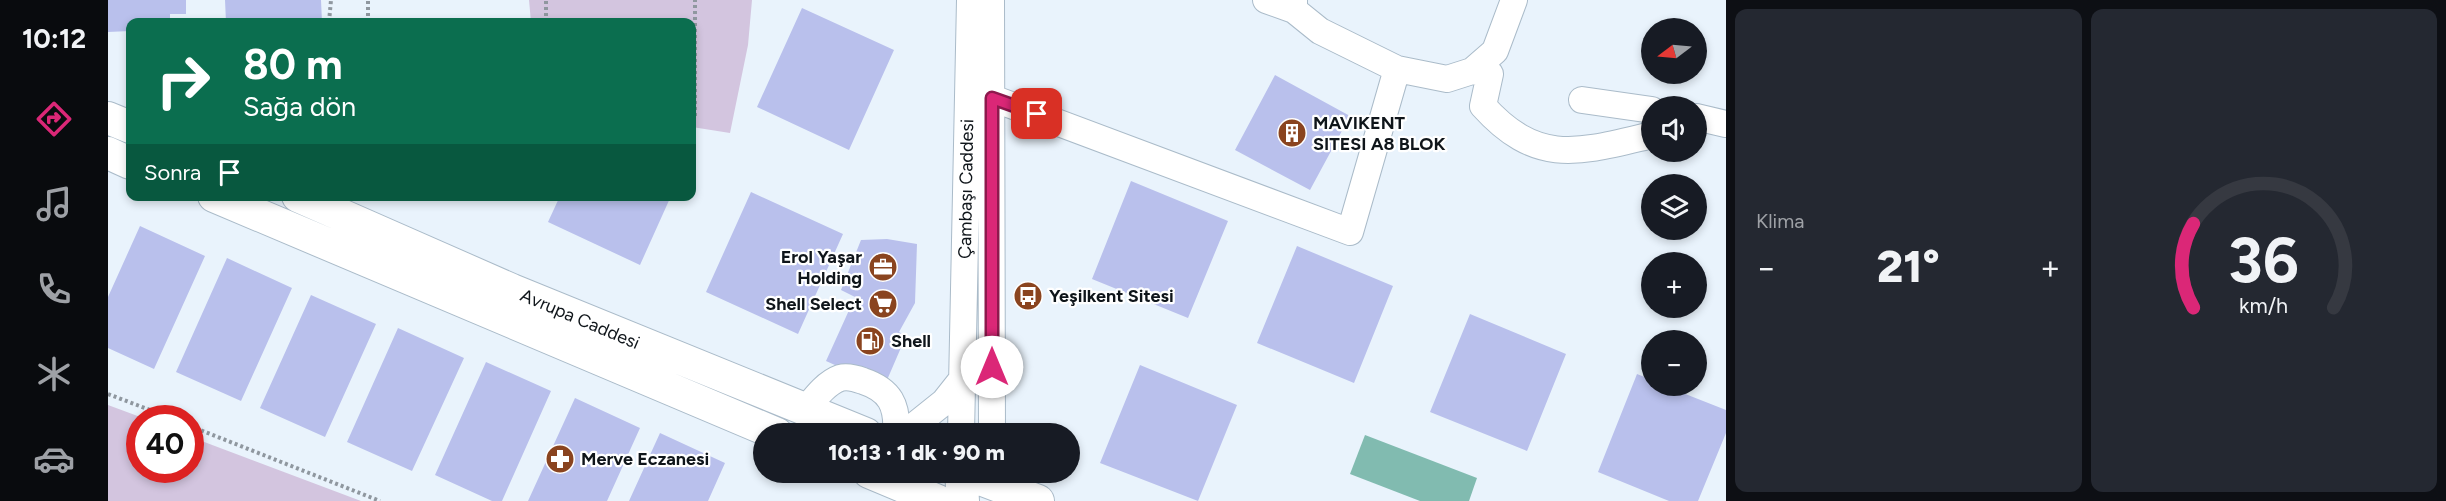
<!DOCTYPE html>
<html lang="tr">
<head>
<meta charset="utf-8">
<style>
  body { margin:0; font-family:Figtree,sans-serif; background:#242831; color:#f1f3f6; height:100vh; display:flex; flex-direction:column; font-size:22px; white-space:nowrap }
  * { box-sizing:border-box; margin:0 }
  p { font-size:20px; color:#9ea1a6 }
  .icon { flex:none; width:33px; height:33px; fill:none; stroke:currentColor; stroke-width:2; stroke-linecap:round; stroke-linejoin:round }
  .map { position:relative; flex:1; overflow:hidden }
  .panel { display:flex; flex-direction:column; gap:9px; padding:9px; background:#0d0f14; width:720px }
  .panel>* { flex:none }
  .hud { position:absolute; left:18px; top:18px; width:570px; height:183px; border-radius:12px; box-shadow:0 3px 9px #0003; background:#0b6e4f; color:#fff; overflow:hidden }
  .needle { width:39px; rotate:254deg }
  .tools { position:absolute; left:1533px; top:18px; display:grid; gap:12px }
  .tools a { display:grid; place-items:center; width:66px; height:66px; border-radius:50%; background:#171b24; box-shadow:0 3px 9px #0003; font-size:30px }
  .speed { position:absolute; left:18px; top:405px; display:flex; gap:12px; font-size:30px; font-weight:700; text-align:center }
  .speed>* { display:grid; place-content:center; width:78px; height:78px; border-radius:50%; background:#171b24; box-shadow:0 3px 9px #0003; line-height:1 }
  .speed .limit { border:9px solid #d22; background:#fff; color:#111 }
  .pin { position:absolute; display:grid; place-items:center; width:51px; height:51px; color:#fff; margin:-26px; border-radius:12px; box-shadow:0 3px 9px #0006 }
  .me { position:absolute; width:66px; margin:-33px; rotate:0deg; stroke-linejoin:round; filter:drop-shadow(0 0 4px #0008) }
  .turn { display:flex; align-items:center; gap:21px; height:126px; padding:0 18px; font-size:27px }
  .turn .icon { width:78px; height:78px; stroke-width:2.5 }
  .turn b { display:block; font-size:42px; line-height:51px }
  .then { display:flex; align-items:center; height:57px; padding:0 18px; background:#0003; gap:12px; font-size:22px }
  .big { font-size:45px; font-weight:800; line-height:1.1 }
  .panel .widget { flex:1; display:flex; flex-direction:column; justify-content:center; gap:9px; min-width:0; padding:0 21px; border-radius:12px; background:#242831 }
  .panel .dial { align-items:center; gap:0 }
  .dial svg { height:156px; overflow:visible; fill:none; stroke:#363941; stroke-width:7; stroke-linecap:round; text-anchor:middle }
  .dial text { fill:#f1f3f6; stroke:none }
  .heat { display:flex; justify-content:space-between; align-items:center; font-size:33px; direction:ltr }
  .panel .tiles { flex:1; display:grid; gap:9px; grid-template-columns:repeat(2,1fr) }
  .trip { position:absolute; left:645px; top:423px; width:327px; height:60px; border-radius:30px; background:#171b24; box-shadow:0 3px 9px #0003; font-weight:800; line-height:60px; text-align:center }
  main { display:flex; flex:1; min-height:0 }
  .menu { display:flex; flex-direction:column; width:108px; justify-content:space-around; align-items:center; background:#090b0e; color:#9ea1a6 }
  .menu .icon { width:42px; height:42px }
  .menu .selected { color:#db2777 }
  .menu b { font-size:27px; color:#f1f3f6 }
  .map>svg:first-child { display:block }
  .green { fill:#d3c5df }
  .water { fill:#81bbb0 }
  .building { fill:#b9c0ec }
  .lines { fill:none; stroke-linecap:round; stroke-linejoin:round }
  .minor-casing { stroke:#aabbc9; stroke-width:28 }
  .major-casing { stroke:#aabbc9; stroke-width:34 }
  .path { stroke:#8f979f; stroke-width:4; stroke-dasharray:3 3; stroke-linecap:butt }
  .minor { stroke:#fff; stroke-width:26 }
  .major { stroke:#fff; stroke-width:32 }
  .route-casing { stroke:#8e194d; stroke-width:15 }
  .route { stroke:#db2777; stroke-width:10 }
  .labels { text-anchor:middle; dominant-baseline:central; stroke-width:4.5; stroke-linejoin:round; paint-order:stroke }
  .poi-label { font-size:18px; font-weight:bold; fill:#0f151a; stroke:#fff; text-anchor:start }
  .street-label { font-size:18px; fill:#0f151a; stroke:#fff }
</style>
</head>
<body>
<main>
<nav class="menu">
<b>10:12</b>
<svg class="icon selected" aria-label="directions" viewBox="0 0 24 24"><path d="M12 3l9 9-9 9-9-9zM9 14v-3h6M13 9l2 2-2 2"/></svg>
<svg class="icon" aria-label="music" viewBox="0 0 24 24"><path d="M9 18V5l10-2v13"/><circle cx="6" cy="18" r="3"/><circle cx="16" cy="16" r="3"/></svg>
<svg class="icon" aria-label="phone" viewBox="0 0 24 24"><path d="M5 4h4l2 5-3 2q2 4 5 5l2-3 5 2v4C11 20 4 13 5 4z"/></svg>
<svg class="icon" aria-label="climate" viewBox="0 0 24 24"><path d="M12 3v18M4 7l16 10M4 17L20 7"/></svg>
<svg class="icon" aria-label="car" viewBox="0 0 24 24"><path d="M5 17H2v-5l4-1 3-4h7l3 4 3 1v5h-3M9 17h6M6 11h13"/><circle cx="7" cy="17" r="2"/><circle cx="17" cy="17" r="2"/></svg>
</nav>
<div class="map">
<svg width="1618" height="501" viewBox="0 0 1618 501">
  <rect width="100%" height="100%" fill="#e9f3fc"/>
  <path class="green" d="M421,0H644L640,45L622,133L584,127V22H423Z
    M0,405L35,418H32V470H82L83,437L253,501H0Z"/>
  <path class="water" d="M1257,435L1369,478L1361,501H1312L1242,474Z"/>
  <path class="building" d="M0,0H78V14H62V22H22V31L0,32Z
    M117,0H213L214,22H118Z
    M694,8L786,50L741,150L649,107Z
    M1167,75L1242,116L1202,190L1127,150Z
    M1023,181L1120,221L1080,318L984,279Z
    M643,192L735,234L690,334L598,292Z
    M452,196H563L532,265L440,222Z
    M32,226L97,256L46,369L0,348V297Z
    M779,239L809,244L807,303L791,332L798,336L776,387L718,361L747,297L733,290L753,240Z
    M1189,246L1285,286L1246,383L1149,343Z
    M119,258L184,288L133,401L68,372Z
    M203,295L268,324L217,437L152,408Z
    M1362,314L1458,354L1419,451L1322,412Z
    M290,328L356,358L304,471L239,442Z
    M378,362L443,391L394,501H384L327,475Z
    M1032,365L1129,405L1090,501L992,463Z
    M1529,374L1544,380V386H1557L1618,410V433L1590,501H1561L1490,472Z
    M467,398L532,428L499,501H420Z
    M552,433L617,463L600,501H521Z"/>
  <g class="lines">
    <g class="minor-casing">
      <path id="minor" d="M883,0L884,434
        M1158,0L1186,10
        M1186,0V10L1212,31L1289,69L1339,79L1364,71L1387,51L1406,0
        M1364,71L1382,74L1375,106C1430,167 1472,152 1544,135
        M884,98L1242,232L1289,69
        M1474,100L1544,110
        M1588,117L1618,124
        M698,409C707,398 718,383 732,378C739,376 747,378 755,381C782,390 790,405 788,434
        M796,434L836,402L855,378
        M853,434L862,0"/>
    </g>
    <g class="major-casing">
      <path id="major" d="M0,118L22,127
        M0,153L22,163
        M106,196L669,434
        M190,196L404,290L758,434
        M761,472L830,501
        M853,472L855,501
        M854,472L930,501"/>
    </g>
    <path class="path" d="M221,22L223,0
      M260,22V0
      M438,22V0
      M584,119H587V0
      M0,394L63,418
      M82,426L272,501"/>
    <use href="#minor" class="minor"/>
    <use href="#major" class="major"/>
  </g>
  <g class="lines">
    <g class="route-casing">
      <path id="route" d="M884,367V98L929,114"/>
    </g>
    <use href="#route" class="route"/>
  </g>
  <defs>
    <g id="building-disc" transform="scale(1.5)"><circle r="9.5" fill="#8a441f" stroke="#fff"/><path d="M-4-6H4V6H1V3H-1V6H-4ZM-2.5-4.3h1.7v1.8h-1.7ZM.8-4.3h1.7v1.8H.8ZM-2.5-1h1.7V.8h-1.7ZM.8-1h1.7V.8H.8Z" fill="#fff"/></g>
    <g id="office-disc" transform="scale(1.5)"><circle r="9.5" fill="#8a441f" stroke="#fff"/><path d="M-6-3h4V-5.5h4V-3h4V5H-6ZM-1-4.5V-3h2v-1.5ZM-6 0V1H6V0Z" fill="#fff"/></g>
    <g id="bus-disc" transform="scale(1.5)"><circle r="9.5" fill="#8a441f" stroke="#fff"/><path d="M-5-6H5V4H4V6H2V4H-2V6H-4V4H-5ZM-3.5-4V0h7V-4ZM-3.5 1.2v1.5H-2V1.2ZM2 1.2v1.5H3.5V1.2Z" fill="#fff"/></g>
    <g id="supermarket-disc" transform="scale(1.5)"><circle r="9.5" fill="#8a441f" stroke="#fff"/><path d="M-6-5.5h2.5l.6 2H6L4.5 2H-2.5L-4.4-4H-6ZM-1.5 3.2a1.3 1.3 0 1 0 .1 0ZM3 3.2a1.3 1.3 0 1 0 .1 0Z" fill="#fff"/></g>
    <g id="fuel-disc" transform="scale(1.5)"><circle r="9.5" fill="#8a441f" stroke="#fff"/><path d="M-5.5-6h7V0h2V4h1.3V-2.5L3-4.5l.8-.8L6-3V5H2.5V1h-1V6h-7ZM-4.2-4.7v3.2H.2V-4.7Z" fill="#fff"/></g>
    <g id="pharmacy-disc" transform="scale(1.5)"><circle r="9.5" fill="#8a441f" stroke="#fff"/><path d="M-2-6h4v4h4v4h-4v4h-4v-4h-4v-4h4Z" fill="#fff"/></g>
  </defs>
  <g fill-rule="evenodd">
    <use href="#building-disc" x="1184" y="133"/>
    <use href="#office-disc" x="775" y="267"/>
    <use href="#bus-disc" x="920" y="296"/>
    <use href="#supermarket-disc" x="775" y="304"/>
    <use href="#fuel-disc" x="762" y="341"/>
    <use href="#pharmacy-disc" x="452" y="459"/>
  </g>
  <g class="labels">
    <g class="poi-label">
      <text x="1205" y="123">MAVIKENT<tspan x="1205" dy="21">SITESI A8 BLOK</tspan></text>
      <text x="754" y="257" text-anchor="end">Erol Yaşar<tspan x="754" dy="21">Holding</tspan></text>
      <text x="941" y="296">Yeşilkent Sitesi</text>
      <text x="754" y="304" text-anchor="end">Shell Select</text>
      <text x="783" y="341">Shell</text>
      <text x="473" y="459">Merve Eczanesi</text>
    </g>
    <g class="street-label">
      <text transform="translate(858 189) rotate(-89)">Çambaşı Caddesi</text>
      <text transform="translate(472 319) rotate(23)">Avrupa Caddesi</text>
    </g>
  </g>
</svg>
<div class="tools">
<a><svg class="needle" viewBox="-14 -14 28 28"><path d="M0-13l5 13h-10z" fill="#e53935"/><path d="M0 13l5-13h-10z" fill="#9ea1a6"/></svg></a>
<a><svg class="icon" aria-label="sound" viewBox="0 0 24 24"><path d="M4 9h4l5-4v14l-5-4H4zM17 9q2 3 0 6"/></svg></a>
<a><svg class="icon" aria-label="layers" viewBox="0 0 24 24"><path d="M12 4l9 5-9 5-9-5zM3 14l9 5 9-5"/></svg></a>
<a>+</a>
<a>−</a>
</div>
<div class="speed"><div class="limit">40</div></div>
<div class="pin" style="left:929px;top:114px;background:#d93025"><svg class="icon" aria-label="arrive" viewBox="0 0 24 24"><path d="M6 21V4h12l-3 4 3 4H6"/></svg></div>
<svg class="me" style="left:884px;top:367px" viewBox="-20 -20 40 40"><circle r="19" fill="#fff"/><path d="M0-13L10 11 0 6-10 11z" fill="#db2777"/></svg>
<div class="trip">10:13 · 1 dk · 90 m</div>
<div class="hud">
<div class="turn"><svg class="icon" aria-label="right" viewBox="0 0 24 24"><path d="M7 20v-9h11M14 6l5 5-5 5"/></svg><div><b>80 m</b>Sağa dön</div></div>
<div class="then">Sonra<svg class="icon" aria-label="arrive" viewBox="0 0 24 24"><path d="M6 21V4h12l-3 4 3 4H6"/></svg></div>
</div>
</div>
<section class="panel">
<div class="tiles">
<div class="widget"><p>Klima</p>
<div class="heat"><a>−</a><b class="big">21°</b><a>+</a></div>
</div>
<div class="widget dial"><svg viewBox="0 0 100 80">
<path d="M14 69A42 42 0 1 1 86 69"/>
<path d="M14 69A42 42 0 0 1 14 26" stroke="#db2777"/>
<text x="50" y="56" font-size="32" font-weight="700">36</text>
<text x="50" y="72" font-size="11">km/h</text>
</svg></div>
</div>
</section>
</main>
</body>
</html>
